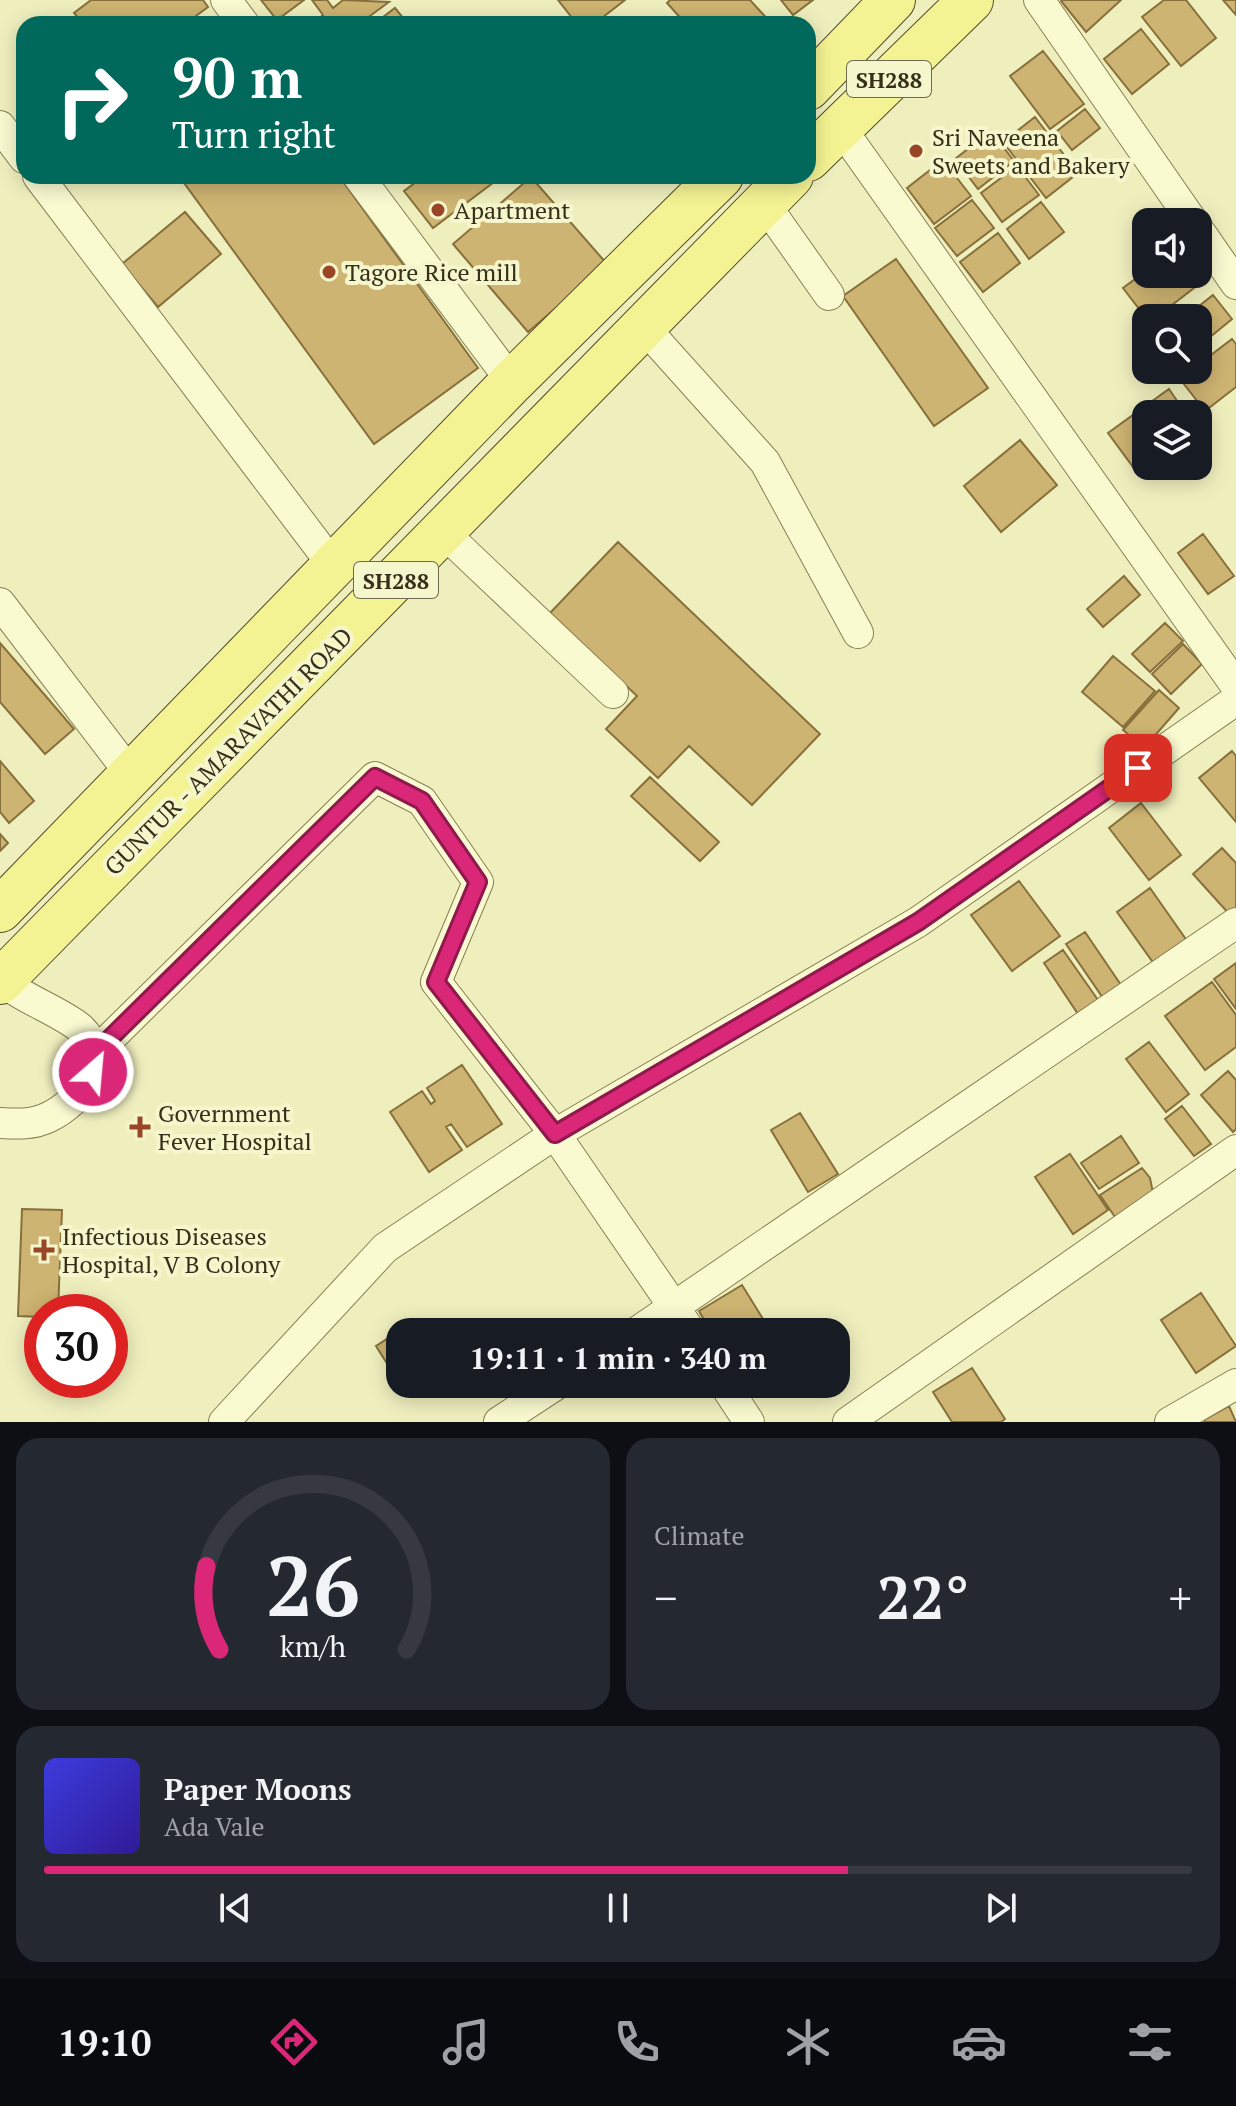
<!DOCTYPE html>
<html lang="en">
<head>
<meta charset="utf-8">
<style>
  body { margin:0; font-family:"PT Serif",serif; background:#242831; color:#f1f3f6; height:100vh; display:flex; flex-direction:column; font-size:30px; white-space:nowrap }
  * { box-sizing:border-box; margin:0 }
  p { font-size:26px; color:#9ea1a6 }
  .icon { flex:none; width:44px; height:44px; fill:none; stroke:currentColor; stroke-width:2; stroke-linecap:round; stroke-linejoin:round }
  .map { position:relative; height:1422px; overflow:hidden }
  .sheet { display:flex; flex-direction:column; gap:16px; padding:16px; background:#0d0f14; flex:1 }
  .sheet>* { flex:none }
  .hud { position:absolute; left:16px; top:16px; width:800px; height:168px; border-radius:24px; box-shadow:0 4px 20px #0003; background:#00695c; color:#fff; overflow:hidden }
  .fabs { position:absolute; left:1132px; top:208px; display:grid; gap:16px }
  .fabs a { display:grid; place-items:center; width:80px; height:80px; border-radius:16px; background:#171b24; box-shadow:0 4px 20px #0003; font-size:40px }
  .speed { position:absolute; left:24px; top:1294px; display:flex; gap:16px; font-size:40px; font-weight:700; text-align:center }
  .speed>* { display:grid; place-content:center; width:104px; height:104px; border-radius:50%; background:#171b24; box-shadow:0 4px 20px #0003; line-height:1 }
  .speed .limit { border:12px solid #d22; background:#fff; color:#111 }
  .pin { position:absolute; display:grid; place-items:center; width:68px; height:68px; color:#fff; margin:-34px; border-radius:16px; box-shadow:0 4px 12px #0006 }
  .me { position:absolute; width:88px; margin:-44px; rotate:27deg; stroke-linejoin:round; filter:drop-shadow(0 0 6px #0008) }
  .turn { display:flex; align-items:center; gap:28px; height:168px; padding:0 24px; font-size:36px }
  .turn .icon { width:104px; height:104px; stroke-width:2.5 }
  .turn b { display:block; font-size:56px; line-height:68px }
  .big { font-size:60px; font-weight:700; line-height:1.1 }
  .sheet .widget { flex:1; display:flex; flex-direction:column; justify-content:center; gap:12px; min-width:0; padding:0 28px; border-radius:24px; background:#242831 }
  .sheet .dial { align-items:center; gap:0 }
  .dial svg { height:208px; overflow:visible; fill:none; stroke:#363941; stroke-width:7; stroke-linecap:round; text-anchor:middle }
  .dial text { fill:#f1f3f6; stroke:none }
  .song { display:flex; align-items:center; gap:24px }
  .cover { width:96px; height:96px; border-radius:12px; background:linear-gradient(135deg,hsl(240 70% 55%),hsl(250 70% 35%)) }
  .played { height:8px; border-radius:4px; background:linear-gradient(90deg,#db2777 70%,#363941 70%) }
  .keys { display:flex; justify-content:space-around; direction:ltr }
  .heat { display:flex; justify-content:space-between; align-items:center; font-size:44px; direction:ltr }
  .sheet .tiles { flex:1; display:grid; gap:16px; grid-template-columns:1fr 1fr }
  .widget:last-child { grid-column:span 2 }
  .trip { position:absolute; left:386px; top:1318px; width:464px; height:80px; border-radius:24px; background:#171b24; box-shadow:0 4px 20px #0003; font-weight:700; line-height:80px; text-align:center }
  .dock { display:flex; height:128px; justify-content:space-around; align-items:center; background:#090b0e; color:#9ea1a6 }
  .dock .icon { width:56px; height:56px }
  .dock .selected { color:#db2777 }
  .dock b { font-size:36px; color:#f1f3f6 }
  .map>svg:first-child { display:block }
  .building { fill:#ceb472; stroke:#87703b; stroke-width:2 }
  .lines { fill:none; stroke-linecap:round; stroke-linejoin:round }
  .street-casing { stroke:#877f56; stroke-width:32 }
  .primary-casing { stroke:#544b2b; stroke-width:46 }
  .street { stroke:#fafad1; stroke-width:30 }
  .primary { stroke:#f4f393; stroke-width:44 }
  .route-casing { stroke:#8e194d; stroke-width:20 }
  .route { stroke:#db2777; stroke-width:14 }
  .poi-dot { fill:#984625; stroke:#f6f6cd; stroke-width:3 }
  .labels { text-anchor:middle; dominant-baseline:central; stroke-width:8; stroke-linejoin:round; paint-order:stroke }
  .shield { fill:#f6f6cd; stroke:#706b50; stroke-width:2 }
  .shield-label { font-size:22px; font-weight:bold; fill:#36301b }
  .poi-label { font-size:24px; fill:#36301b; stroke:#f6f6cd; text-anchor:start }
  .street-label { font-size:24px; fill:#36301b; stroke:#f6f6cd }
</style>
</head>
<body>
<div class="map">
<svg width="1236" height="1422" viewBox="0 0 1236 1422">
  <rect width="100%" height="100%" fill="#efefbe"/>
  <path class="building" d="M91,0H203L208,7L185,24H83L74,13Z
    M261,0H304L277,20Z
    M312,0H327L333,8L343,0L389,2L359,24H312L323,15Z
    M558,0H625L594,24H577Z
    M670,0H750L772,24H686L667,3Z
    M781,0H813L793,15Z
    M1121,0L1086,32L1061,1L1062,0Z
    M1164,0H1186L1216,38L1181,66L1142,17Z
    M1223,0H1236V15Z
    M395,8L408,24H374Z
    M1141,29L1169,64L1132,94L1104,59Z
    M1043,51L1084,104L1050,129L1010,76Z
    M1085,109L1100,128L1072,150L1057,131Z
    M1035,117L1078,173L1046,198L1003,142Z
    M991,131L1014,161L978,189L955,159Z
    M943,160L971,196L934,224L907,188Z
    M1017,166L1039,195L1002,222L981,193Z
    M179,176H339L478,368L374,444Z
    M424,176H502L433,228L404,191Z
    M531,177L607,264L528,332L453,244Z
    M972,200L994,228L957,256L935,228Z
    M1041,202L1064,232L1029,259L1007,229Z
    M185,212L221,254L158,307L122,264Z
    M998,233L1020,263L983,292L960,262Z
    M896,259L988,388L934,426L843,296Z
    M1146,271V274H1183L1194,288L1155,318H1146L1123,288Z
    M1213,295L1232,319L1198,347V318H1184Z
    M1232,339L1236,344V387L1205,411L1180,379L1191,370H1198V365Z
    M1169,389L1186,414H1146V464L1136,471L1108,433Z
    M1020,440L1057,485L1001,532L964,486Z
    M1203,534L1234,576L1208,594L1178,553Z
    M618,542L820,734L752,805L689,746L658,778L606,729L637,696L550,613Z
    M1124,576L1140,595L1103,627L1087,609Z
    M1165,623L1183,641L1150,672L1132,654Z
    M0,643L74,729L45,754L0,702Z
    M1183,644L1202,664L1171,694L1152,674Z
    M1113,656L1155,691L1123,727L1082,692Z
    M1159,690L1179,708L1144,748L1123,730Z
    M1232,751L1236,756V822L1199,778Z
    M0,761L34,801L9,823L0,812Z
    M650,777L719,842L700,861L631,796Z
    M1141,803L1181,855L1149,880L1109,828Z
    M0,834L8,843L0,851Z
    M1222,848L1236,863V911L1231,916L1193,874Z
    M1019,881L1060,936L1012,971L971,915Z
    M1150,888L1190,945L1157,968L1117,912Z
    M1085,932L1121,985L1103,998L1066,944Z
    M1063,950L1098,1000L1078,1014L1044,963Z
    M1236,963V1009L1214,979Z
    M1212,982L1236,1015V1047L1205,1070L1165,1016Z
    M1149,1042L1189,1094L1166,1112L1126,1059Z
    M462,1065L502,1124L467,1147L451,1124L446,1127L462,1150L429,1172L390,1112L422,1091L431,1104L435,1101L427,1088Z
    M1228,1071L1236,1080V1129L1233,1132L1201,1095Z
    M1182,1106L1211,1144L1194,1156L1165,1119Z
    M800,1113L838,1174L808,1192L771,1130Z
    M1121,1136L1139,1163L1099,1189L1081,1163Z
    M1070,1154L1108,1210L1073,1234L1035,1177Z
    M1142,1168L1150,1178L1153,1193L1115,1217L1100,1195Z
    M22,1209L62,1210L58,1312H42V1317L18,1316Z
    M742,1285L771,1332H711L699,1311Z
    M1201,1293L1236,1346L1196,1373L1161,1320Z
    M390,1337L400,1353V1365L391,1370L376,1346Z
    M972,1368L1005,1419L1001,1422H952L933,1392Z
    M1229,1406L1236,1422H1205L1204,1420Z"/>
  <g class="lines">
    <g class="street-casing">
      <path id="street" d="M226,0L244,24
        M1039,0L1193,222
        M0,126L24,158
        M840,127L1236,686
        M38,176L335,568
        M358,176L512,382
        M764,203L829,295
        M1198,229L1236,284
        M642,325L765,462L858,633
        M443,532L613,693
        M0,603L132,776
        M0,980C22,998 63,1013 80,1028C114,1060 80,1102 49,1117C33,1125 17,1124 0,1123
        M94,1054L375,777L422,801L478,882L436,982L555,1134L385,1248L224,1422
        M637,1332L1236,923
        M691,1332L555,1134L918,922L1236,700
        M724,1384L749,1422
        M499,1422L557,1384
        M848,1422L1236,1150
        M1170,1422L1236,1384"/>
    </g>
    <g class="primary-casing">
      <path id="primary" d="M808,88L893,0
        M808,159L971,0
        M0,910L512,382L721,176
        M0,982L791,176"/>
    </g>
    <use href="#street" class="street"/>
    <use href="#primary" class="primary"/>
  </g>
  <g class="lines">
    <g class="route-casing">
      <path id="route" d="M93,1072L94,1054L375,777L422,801L478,882L436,982L555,1134L918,922L1138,768"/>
    </g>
    <use href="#route" class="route"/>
  </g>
  <g class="poi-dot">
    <circle cx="916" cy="151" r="8"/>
    <circle cx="438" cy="210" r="8"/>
    <circle cx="329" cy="272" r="8"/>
    <path d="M136 1115h8v8h8v8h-8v8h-8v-8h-8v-8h8z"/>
    <path d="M40 1238h8v8h8v8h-8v8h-8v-8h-8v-8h8z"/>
  </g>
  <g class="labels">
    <g class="shield">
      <rect x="847" y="61" width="84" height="36" rx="6"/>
      <rect x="354" y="562" width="84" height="36" rx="6"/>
    </g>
    <g class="shield-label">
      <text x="889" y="79">SH288</text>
      <text x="396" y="580">SH288</text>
    </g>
    <g class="poi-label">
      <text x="932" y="137">Sri Naveena<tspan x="932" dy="28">Sweets and Bakery</tspan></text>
      <text x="454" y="210">Apartment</text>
      <text x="345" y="272">Tagore Rice mill</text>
      <text x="158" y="1113">Government<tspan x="158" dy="28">Fever Hospital</tspan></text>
      <text x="62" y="1236">Infectious Diseases<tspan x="62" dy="28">Hospital, V B Colony</tspan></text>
    </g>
    <g class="street-label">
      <text transform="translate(228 751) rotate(-45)">GUNTUR - AMARAVATHI ROAD</text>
    </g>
  </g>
</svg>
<div class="fabs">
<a><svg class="icon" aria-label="sound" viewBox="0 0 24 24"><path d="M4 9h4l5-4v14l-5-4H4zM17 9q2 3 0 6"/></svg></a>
<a><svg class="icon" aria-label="search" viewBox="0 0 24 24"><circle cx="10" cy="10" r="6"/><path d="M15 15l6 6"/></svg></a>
<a><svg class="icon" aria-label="layers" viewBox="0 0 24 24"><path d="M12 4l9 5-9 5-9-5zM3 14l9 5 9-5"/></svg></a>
</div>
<div class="speed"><div class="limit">30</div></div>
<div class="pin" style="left:1138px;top:768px;background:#d93025"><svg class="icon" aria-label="arrive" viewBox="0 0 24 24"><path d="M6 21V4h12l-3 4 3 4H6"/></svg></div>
<svg class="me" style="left:93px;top:1072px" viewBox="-20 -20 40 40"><circle r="17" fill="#db2777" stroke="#fff" stroke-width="3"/><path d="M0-11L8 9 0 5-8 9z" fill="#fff"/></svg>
<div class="trip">19:11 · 1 min · 340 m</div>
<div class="hud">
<div class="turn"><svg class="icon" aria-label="right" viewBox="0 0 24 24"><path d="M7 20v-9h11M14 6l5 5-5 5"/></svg><div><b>90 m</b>Turn right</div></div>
</div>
</div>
<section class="sheet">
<div class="tiles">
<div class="widget dial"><svg viewBox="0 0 100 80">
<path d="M14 69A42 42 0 1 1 86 69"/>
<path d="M14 69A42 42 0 0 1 9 37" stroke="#db2777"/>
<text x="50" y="56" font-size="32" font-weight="700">26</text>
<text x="50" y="72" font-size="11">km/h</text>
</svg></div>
<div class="widget"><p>Climate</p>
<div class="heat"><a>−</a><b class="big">22°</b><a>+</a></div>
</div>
<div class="widget">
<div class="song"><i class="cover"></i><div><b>Paper Moons</b><p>Ada Vale</p></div></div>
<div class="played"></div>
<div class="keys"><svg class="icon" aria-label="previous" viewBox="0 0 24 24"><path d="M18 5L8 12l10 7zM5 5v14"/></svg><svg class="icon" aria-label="pause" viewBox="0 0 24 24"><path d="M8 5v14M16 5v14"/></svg><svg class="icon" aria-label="next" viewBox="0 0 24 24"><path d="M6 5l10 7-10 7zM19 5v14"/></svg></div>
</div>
</div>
</section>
<nav class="dock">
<b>19:10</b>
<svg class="icon selected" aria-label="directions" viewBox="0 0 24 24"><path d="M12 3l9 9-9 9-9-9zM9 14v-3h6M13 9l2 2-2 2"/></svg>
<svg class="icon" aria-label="music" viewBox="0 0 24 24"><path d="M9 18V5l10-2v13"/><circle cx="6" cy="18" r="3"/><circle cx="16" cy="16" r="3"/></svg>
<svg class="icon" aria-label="phone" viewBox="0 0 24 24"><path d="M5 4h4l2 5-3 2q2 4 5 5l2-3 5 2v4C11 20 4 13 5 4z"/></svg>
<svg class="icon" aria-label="climate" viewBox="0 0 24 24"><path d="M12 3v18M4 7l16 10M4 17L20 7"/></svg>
<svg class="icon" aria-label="car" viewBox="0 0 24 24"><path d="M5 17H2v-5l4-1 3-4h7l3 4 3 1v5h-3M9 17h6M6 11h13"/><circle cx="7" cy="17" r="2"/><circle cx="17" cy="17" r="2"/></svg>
<svg class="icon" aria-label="filters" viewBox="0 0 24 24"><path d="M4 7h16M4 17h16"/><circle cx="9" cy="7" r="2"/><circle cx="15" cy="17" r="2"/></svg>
</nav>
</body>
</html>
